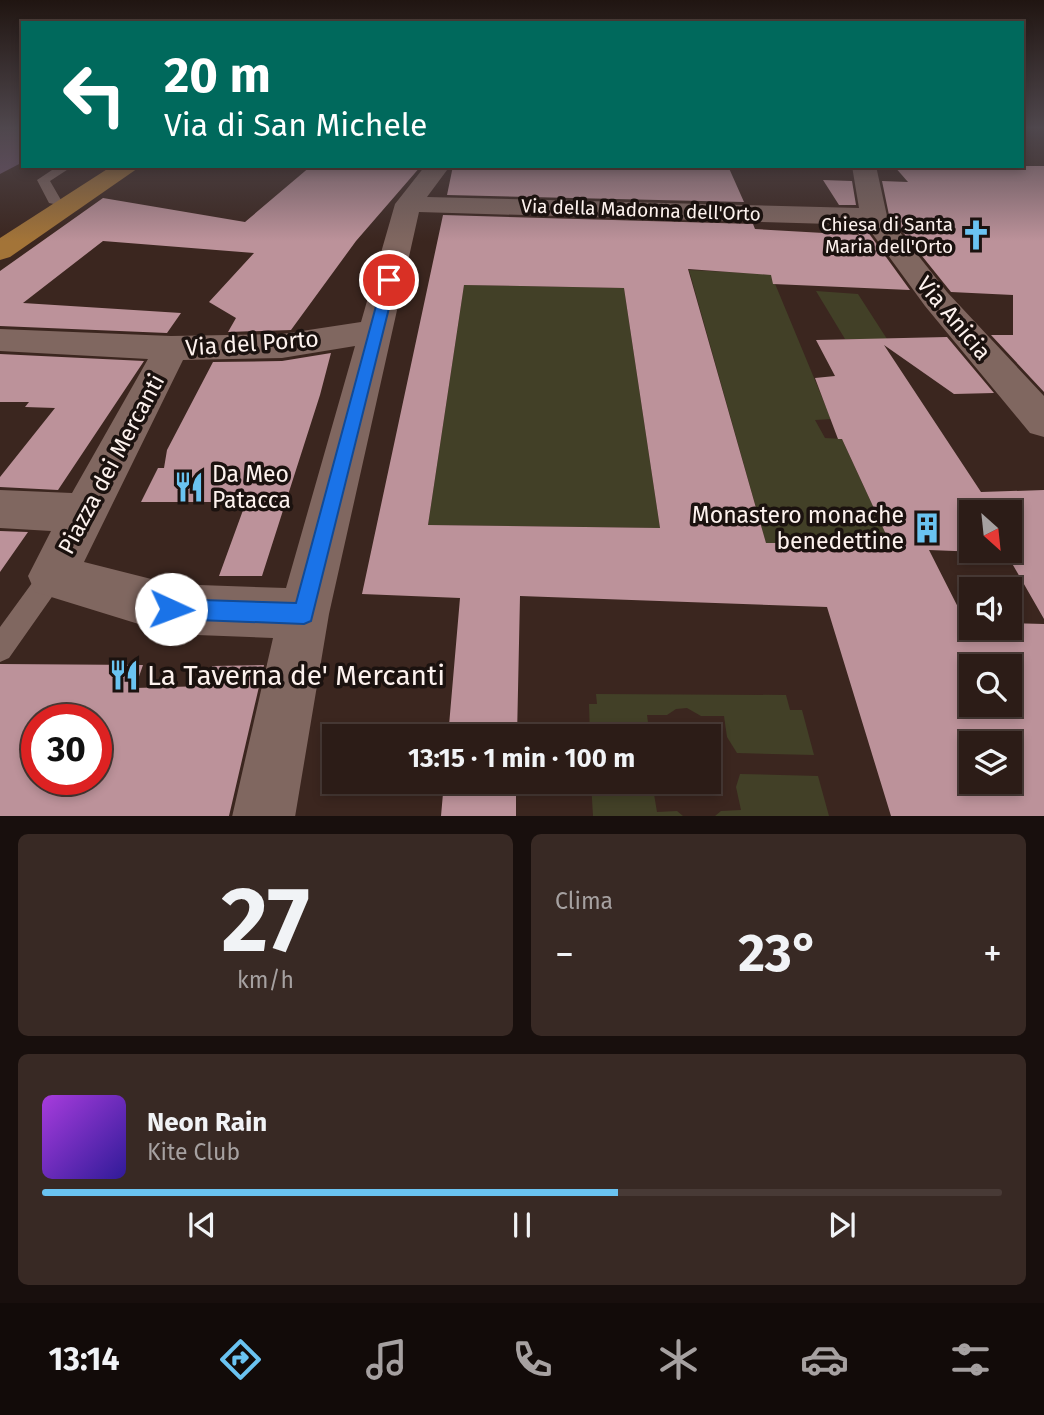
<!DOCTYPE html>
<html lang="it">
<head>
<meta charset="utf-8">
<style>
  body { margin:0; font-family:"Fira Sans",sans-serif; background:#382924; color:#f1f3f6; height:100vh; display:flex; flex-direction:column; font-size:26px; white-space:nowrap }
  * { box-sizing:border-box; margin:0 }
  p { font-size:23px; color:#a6a1a1 }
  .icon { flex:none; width:38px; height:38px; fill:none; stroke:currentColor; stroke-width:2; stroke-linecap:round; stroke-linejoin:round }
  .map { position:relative; height:816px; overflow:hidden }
  .drawer { display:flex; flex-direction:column; gap:18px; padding:18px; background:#180f0d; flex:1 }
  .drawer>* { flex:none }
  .hud { position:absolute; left:21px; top:21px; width:1003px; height:147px; border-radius:0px; box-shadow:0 4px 10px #0003,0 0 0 2px #483a36; background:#00695c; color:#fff; overflow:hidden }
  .needle { width:46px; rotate:153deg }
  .fabs { position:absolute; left:959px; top:500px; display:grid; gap:14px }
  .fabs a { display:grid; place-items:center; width:63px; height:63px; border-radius:0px; background:#2c1c17; box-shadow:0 4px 10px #0003,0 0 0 2px #483a36; font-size:35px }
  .speed { position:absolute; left:21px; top:704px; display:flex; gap:14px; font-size:35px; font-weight:700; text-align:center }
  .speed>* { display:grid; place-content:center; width:91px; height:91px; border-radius:50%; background:#2c1c17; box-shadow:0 4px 10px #0003,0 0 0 2px #483a36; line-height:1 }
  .speed .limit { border:10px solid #d22; background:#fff; color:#111 }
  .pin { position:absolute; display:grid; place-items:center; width:60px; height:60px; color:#fff; margin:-30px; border:4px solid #fff; border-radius:50%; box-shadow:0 2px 7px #0007 }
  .me { position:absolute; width:77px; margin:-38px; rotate:92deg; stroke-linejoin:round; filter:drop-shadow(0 0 5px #0008) }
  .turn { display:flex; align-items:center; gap:24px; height:147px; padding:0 28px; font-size:32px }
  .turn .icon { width:91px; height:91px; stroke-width:2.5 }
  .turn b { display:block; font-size:49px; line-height:60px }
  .big { font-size:52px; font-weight:700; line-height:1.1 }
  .drawer .card { flex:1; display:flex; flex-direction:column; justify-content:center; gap:10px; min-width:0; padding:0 24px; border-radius:10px; background:#382924 }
  .drawer .dial { align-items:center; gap:0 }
  .dial b { font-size:91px; line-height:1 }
  .song { display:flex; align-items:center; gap:21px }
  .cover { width:84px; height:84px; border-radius:10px; background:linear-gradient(135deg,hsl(280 70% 55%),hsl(250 70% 35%)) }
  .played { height:7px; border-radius:4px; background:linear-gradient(90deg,#6ac3f1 60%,#483a36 60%) }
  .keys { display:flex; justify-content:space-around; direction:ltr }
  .heat { display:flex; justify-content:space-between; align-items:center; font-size:38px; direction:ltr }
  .drawer .tiles { flex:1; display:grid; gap:18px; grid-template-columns:1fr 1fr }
  .card:last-child { grid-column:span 2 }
  .trip { position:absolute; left:322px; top:724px; width:399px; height:70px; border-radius:0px; background:#2c1c17; box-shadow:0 4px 10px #0003,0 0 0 2px #483a36; font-weight:700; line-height:70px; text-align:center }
  .tabs { display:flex; height:112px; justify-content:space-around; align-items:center; background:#120b09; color:#a6a1a1 }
  .tabs .icon { width:49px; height:49px }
  .tabs .selected { color:#6ac3f1 }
  .tabs b { font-size:32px; color:#f1f3f6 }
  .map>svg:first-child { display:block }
  .green { fill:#424027 }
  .water { fill:#6f536b }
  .building { fill:#bc929a; fill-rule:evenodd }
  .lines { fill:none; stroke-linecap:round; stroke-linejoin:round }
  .lane { fill:#806760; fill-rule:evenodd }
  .street { fill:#806760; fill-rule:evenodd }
  .primary { fill:#a37438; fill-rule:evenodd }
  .route { fill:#1a73e8; stroke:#114b97; stroke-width:2 }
  .labels { text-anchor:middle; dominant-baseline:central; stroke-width:7; stroke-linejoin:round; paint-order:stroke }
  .far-street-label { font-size:19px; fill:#fdf2ee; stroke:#1b120f }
  .far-poi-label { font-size:19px; fill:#fdf2ee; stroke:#1b120f; text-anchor:end }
  .street-label { font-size:23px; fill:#fdf2ee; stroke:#1b120f }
  .poi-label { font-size:23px; fill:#fdf2ee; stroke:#1b120f; text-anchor:start }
  .near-poi-label { font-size:28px; fill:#fdf2ee; stroke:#1b120f; text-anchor:start }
</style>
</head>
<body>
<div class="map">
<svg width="1044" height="817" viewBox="0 0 1044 817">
  <rect width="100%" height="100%" fill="#3b261f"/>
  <path class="green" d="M689,270L771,274L831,419L815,420L825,438L842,439L890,543H766Z
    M464,285L624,288L660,528L428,525Z
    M816,291L858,294L887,339H845Z
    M596,694L786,695L790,710H802L814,755L737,753L727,737L724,716H701L687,708L676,709L667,715H647L650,737H590L589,704H597Z
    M740,774L818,776L829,816H715L721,811L741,810L736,787Z
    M591,782H652L657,812L677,811L683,816H593Z"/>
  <path class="water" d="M0,127H23V162L0,174Z"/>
  <path class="building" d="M311,166H421L356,241L291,330L228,332L236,318L209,302L254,253L103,241L23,303L181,313L167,333L0,326V271L103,198L245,222Z
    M453,166H728L744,202L447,195Z
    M894,166H1044V392L991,335H1013V295L951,292L889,215L882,181L908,182Z
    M823,180L852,181L856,205H839Z
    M443,215L753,224L755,229L859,235L854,227L865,228L910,290L773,284L771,275L688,269L766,543H890L842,439H838L815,378L835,376L816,340L947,337L994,393L954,394L884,345L981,492L1044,490V619L1006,553L929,550L965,621L971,622V628H1010V623L1044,624V816H891L827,607L520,596L517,737H448L460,598L362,594ZM464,285L624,288L660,528L428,525ZM971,513H1010V551H971ZM971,667H1010V705H971ZM971,744H1010V782H971Z
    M331,353L320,395L262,576H219L246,502H141L158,468H164L167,450L213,362L282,361Z
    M0,354L144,361L58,490L0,487V477L55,408L25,407L29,402H0Z
    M0,531L28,532L0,572Z
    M0,664L143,665L135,688L206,686L212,666L264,665L229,816H0ZM37,719H96V779H37Z
    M444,782H516V816H441Z"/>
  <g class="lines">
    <path class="lane" d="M58,166H73L50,181L61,200L54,204L49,203L37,180Z
      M52,565L61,568L64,576L61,584L9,658L0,662V627L43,568Z"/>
    <path class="street" d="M425,166H450L427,197L859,208L852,166H876L887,216L947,292L1044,396V437L1030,433L925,306L866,225L419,212L329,614L295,817H232L273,638L171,634L35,592L28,576L51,531L0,528V490L72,493L148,359L0,351V329L171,336L282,334L361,322L395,204ZM355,346L286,588L171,584L84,562L183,360L282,358Z"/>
    <path class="primary" d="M112,166H141L10,257L0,260V238Z"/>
  </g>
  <linearGradient id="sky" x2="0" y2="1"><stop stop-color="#201511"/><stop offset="0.53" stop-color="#4f474d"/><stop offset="1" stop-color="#4f474d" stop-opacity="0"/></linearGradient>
  <rect width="1044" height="241" fill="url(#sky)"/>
  <path class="route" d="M389,276L396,280L311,621L304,624L171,619L164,616L161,609L164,602L171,599L296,603L383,280Z"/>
  <defs>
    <g id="church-bare" transform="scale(2.415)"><path d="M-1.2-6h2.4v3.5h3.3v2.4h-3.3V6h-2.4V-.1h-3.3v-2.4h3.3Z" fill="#6ac3f1" stroke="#1b120f" stroke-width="2.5" paint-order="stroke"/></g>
    <g id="restaurant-bare" transform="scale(2.415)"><path d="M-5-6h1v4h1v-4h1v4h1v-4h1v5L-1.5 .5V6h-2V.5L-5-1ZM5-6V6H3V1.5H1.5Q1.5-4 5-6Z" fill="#6ac3f1" stroke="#1b120f" stroke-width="2.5" paint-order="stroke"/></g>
    <g id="building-bare" transform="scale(2.415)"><path d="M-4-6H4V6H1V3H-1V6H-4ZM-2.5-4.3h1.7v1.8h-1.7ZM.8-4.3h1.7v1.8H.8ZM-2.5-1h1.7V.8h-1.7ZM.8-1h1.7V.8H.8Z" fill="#6ac3f1" stroke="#1b120f" stroke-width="2.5" paint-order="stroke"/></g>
  </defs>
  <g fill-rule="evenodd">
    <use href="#church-bare" x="976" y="235"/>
    <use href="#restaurant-bare" x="189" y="487"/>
    <use href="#building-bare" x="927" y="528"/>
    <use href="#restaurant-bare" x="124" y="675"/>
  </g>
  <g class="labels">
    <g class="far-street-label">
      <text transform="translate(641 210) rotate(2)">Via della Madonna dell'Orto</text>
    </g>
    <g class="far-poi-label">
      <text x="953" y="224">Chiesa di Santa<tspan x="953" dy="22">Maria dell'Orto</tspan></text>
    </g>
    <g class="street-label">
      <text transform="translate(954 318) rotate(50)">Via Anicia</text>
      <text transform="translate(252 343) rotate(-4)">Via del Porto</text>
      <text transform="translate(111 464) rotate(-62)">Piazza dei Mercanti</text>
    </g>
    <g class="poi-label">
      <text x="212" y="474">Da Meo<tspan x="212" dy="26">Patacca</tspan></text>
      <text x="904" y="515" text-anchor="end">Monastero monache<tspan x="904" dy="26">benedettine</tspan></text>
    </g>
    <g class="near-poi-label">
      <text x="147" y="675">La Taverna de' Mercanti</text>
    </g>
  </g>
</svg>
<div class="fabs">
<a><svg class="needle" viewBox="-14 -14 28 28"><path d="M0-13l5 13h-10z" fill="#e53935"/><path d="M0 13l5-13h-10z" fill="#a6a1a1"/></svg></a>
<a><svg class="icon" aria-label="sound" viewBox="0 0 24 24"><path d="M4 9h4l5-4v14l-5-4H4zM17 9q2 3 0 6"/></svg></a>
<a><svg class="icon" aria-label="search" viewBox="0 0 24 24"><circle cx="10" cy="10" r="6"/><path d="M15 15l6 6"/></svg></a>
<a><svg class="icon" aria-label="layers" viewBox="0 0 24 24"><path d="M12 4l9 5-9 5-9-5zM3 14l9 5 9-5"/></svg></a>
</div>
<div class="speed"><div class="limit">30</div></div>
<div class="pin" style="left:389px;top:280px;background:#d93025"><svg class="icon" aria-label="arrive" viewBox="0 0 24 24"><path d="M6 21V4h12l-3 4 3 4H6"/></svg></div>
<svg class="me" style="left:171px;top:609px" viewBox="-20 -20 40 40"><circle r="19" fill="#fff"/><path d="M0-13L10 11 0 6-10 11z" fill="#1a73e8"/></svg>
<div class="trip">13:15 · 1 min · 100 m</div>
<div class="hud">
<div class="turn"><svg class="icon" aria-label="left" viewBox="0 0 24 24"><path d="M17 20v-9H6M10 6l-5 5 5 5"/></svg><div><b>20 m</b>Via di San Michele</div></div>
</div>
</div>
<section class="drawer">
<div class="tiles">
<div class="card dial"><b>27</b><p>km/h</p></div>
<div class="card"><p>Clima</p>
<div class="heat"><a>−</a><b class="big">23°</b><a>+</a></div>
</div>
<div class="card">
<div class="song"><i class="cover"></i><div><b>Neon Rain</b><p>Kite Club</p></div></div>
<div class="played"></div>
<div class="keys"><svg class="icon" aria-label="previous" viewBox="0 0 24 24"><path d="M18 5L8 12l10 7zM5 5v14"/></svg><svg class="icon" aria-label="pause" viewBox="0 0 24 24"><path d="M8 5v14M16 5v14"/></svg><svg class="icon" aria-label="next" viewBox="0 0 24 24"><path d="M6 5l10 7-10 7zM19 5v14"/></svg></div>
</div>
</div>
</section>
<nav class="tabs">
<b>13:14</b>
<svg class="icon selected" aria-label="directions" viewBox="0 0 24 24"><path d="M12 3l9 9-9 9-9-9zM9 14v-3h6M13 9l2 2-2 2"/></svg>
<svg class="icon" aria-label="music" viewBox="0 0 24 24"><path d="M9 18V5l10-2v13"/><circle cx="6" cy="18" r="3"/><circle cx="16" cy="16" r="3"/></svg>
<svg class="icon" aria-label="phone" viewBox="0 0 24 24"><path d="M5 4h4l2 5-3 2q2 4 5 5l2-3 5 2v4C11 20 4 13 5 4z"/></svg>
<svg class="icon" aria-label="climate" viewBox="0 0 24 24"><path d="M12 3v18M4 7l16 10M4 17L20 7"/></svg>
<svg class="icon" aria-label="car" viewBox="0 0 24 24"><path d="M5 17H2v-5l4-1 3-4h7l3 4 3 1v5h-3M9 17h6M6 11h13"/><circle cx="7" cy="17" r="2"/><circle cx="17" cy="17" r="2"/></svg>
<svg class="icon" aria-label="filters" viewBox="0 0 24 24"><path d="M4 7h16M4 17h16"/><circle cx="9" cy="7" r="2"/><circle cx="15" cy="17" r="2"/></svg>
</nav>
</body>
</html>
